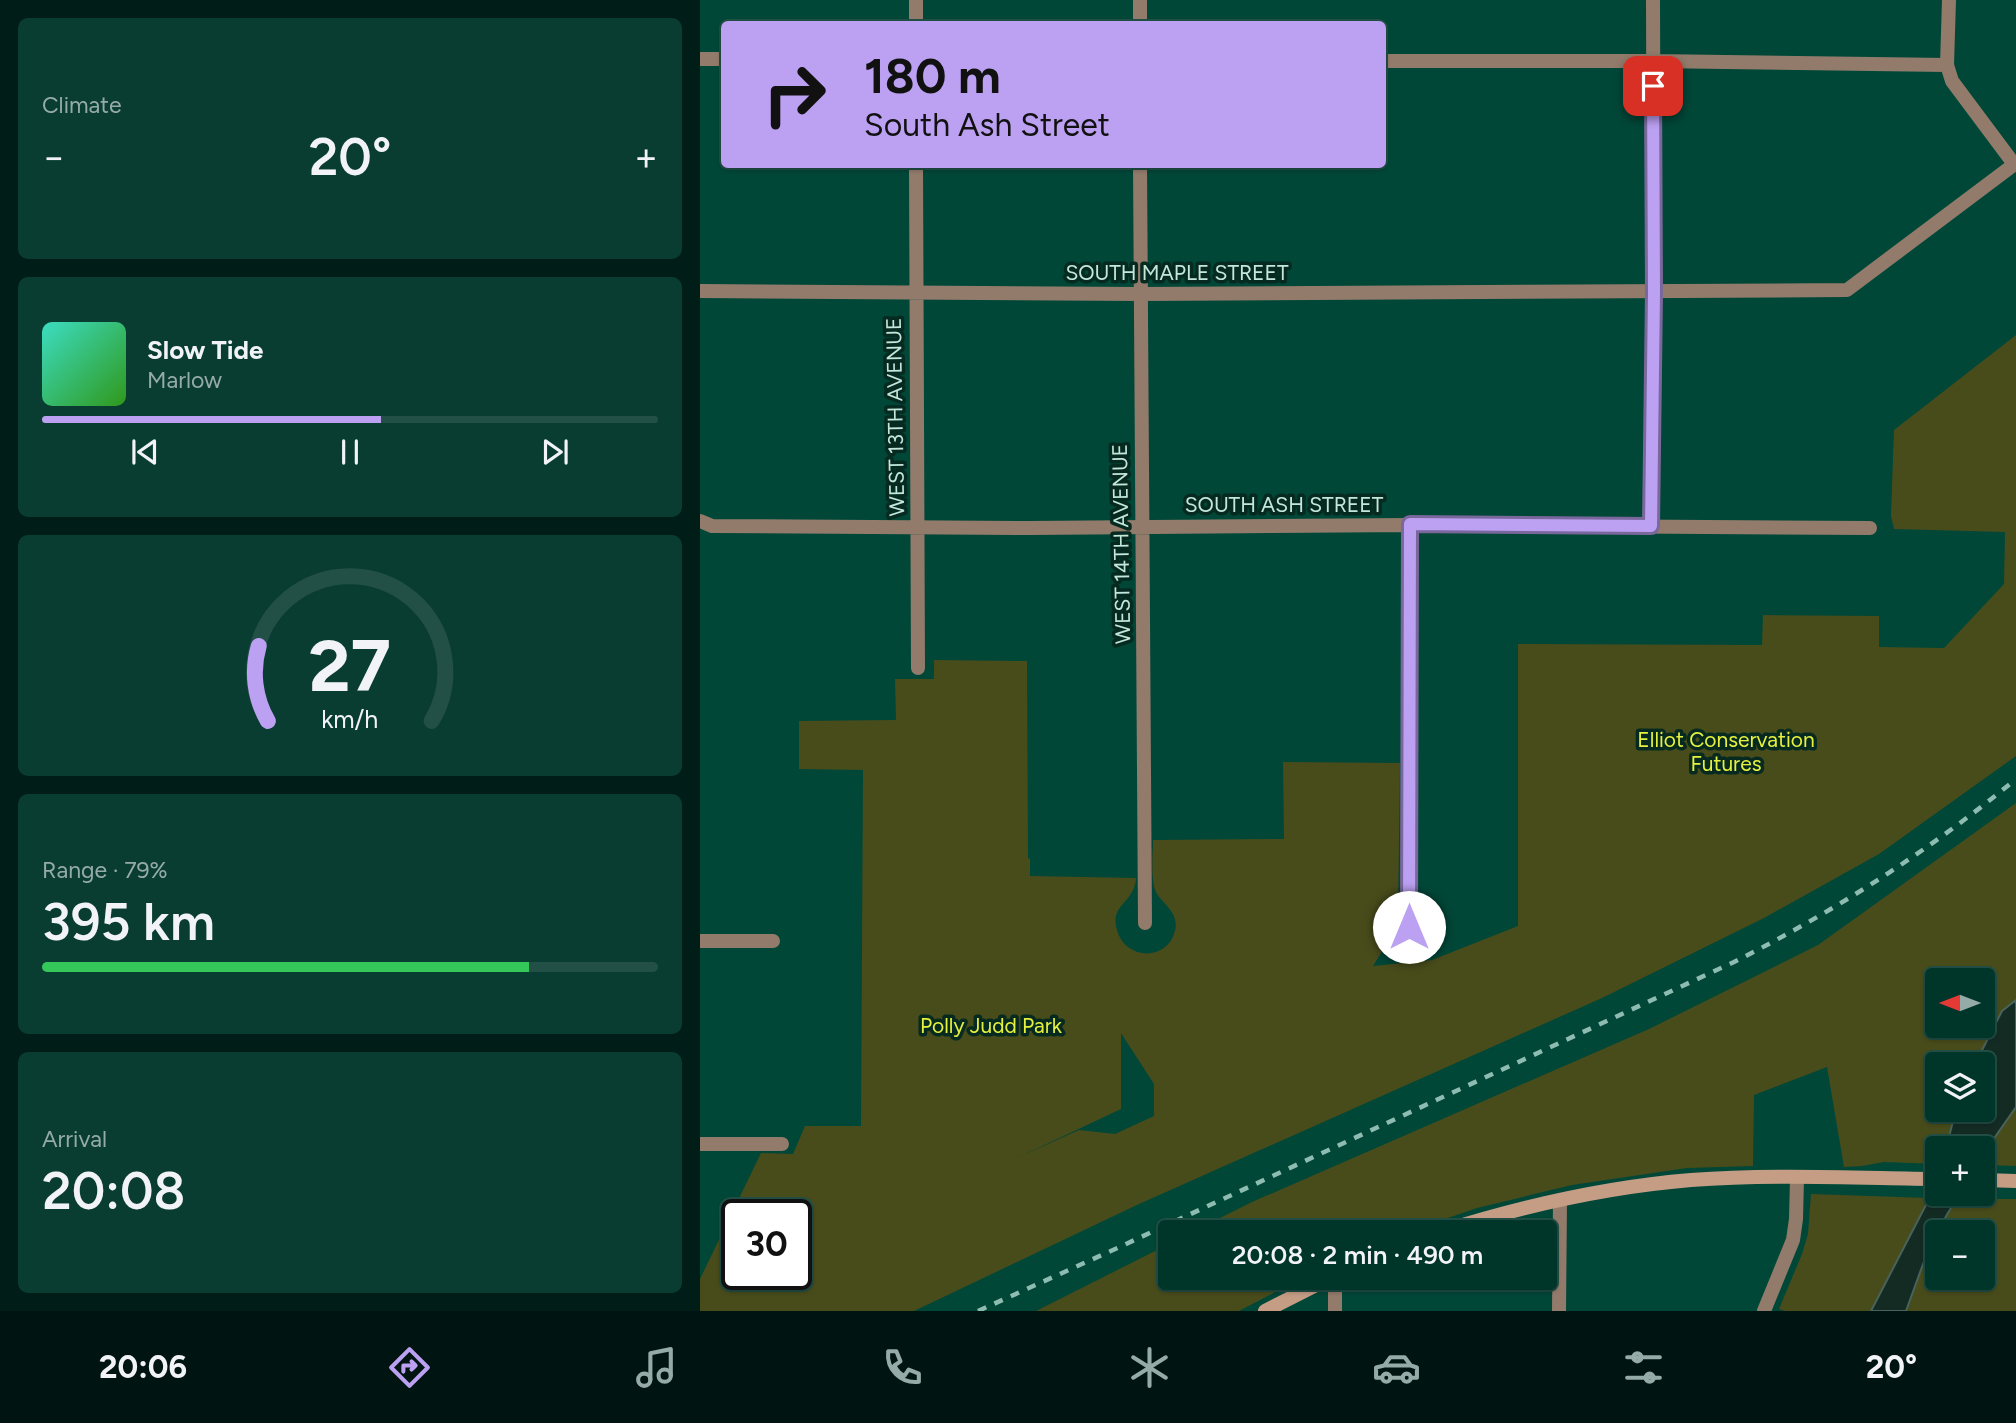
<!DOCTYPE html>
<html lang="en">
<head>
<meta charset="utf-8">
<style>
  body { margin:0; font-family:Figtree,sans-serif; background:#0a3d32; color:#f1f3f6; height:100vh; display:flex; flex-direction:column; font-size:26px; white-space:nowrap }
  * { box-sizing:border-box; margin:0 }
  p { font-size:23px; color:#95aba8 }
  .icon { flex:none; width:38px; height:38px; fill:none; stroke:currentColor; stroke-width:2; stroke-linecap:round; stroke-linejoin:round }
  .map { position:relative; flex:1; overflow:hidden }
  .drawer { display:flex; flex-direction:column; gap:18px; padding:18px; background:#001d17; width:700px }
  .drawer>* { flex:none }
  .banner { position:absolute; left:21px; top:21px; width:665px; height:147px; border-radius:7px; box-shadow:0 2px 5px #0004,0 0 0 2px #225047; background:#bca0f2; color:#111; overflow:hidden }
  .needle { width:46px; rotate:270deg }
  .fabs { position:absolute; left:1225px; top:968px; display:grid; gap:14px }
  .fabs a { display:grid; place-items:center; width:70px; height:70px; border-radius:7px; background:#00352a; box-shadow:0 2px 5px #0004,0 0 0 2px #225047; font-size:35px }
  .speed { position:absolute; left:21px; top:1199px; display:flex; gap:14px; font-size:35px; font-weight:700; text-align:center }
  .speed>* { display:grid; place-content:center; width:91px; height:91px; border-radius:50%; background:#00352a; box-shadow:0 2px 5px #0004,0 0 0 2px #225047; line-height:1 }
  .speed .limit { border:4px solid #111; border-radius:10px; background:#fff; color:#111 }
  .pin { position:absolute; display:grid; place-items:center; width:60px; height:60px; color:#fff; margin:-30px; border-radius:14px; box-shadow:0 4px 10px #0006 }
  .me { position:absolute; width:77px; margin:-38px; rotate:0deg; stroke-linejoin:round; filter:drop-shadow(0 0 5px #0008) }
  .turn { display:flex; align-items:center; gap:24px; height:147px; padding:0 28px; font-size:32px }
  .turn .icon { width:91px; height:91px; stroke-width:2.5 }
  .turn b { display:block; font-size:49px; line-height:60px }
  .big { font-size:52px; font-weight:600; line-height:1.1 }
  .drawer .widget { flex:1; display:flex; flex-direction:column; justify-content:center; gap:10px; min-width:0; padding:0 24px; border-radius:10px; background:#0a3d32 }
  .drawer .dial { align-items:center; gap:0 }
  .dial svg { height:182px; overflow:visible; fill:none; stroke:#225047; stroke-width:7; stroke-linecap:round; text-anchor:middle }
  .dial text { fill:#f1f3f6; stroke:none }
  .song { display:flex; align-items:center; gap:21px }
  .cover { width:84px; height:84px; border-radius:10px; background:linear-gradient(135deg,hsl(170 70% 55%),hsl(110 70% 35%)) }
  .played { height:7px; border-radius:4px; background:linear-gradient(90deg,#bca0f2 55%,#225047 55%) }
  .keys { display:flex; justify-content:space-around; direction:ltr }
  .heat { display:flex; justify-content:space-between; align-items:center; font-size:38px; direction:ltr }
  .charge { height:10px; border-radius:5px; background:linear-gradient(90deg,#34c759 79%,#225047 0) }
  .trip { position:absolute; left:458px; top:1220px; width:399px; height:70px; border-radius:7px; background:#00352a; box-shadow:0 2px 5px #0004,0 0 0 2px #225047; font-weight:600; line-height:70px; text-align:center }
  .tab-bar { display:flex; height:112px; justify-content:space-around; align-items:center; background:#001511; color:#95aba8 }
  .tab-bar .icon { width:49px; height:49px }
  .tab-bar .selected { color:#bca0f2 }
  .tab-bar b { font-size:32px; color:#f1f3f6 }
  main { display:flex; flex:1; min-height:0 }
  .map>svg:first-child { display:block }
  .green { fill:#484c1b; fill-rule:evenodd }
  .water { fill:#142b24; stroke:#48635b; stroke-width:2 }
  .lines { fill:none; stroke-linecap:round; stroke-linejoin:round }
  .street { stroke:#937b6b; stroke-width:14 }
  .secondary { stroke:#c59d85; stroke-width:14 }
  .rail { stroke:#8ebcb0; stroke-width:4.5; stroke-dasharray:9 9; stroke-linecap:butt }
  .route-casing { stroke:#7a689d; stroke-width:18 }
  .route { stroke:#bca0f2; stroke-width:12 }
  .labels { text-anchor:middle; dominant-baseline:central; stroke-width:7; stroke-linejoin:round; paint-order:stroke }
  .street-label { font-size:21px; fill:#c2e7db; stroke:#062920 }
  .park-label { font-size:21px; fill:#e6f03e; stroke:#062920 }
</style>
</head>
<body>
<main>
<section class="drawer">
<div class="widget"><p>Climate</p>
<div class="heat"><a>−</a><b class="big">20°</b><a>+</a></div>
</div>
<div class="widget">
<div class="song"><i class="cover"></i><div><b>Slow Tide</b><p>Marlow</p></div></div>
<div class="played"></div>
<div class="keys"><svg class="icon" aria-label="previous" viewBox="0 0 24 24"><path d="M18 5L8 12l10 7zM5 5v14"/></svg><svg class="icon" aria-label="pause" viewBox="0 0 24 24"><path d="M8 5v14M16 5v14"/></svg><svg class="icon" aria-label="next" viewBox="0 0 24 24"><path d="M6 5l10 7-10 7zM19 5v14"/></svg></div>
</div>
<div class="widget dial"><svg viewBox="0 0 100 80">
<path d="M14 69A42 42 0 1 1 86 69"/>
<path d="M14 69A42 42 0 0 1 10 36" stroke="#bca0f2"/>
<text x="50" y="56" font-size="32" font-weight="700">27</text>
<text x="50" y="72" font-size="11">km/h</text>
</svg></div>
<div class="widget"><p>Range · 79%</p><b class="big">395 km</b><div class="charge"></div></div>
<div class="widget"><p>Arrival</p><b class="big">20:08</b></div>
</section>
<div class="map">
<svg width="1316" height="1311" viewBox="0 0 1316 1311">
  <rect width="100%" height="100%" fill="#004738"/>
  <path class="green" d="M1316,335V756L1179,854L1064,918L902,998L439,1204L214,1311H0V1279L61,1153L93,1154L105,1126H161L163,770L99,769V721L196,720L195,679H234V660L327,661L328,858L330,859V876L436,878C435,903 409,904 417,930C425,960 467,962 475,931C479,913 465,906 457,894C450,882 453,854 453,840L584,839L583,762L700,763L698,920L694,932L673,966L732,960L818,926V644L1062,645L1063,615L1179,616V647L1244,648L1304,584L1305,532L1194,529L1191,516L1194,430ZM421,1033L454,1084V1116L415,1134L379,1130L317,1158L421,1109ZM37,1214H96V1274H37Z
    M1316,803V1000L1302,1011L1275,1064H1237V1110H1256L1246,1148H1237V1164L1184,1162L1162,1166L1144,1167L1127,1067L1054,1095L1053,1166L987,1168L872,1185L777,1208L707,1232H492L552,1202L949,1029L1118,945ZM1237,980H1283V1026H1237Z
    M1316,1107V1166L1283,1165V1154Z
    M1111,1194L1229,1198L1171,1311H1085L1079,1309L1102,1254L1108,1234Z
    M1256,1199H1316V1311H1207L1222,1264L1237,1235V1278H1283V1232H1239Z
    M471,1243V1278H602L539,1311H336Z"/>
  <path class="water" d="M1316,1000V1107L1283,1154V1148H1246L1256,1110H1283V1064H1275L1302,1011Z
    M1237,1176V1194H1259L1237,1232L1223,1264L1206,1311H1171L1229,1199Z"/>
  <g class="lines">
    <path class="street" d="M216,0V24
      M440,0V24
      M1249,0L1247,65L1252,81L1314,164
      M0,59H24
      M682,61H953L1247,65
      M216,164L218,668
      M440,164L445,923
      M0,291L440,294L1147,290L1316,163
      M0,521L12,526L329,528L710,525L1170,528
      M951,526L954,291L953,0
      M709,927L710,525
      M0,941H73
      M0,1144H82
      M635,1311V1278
      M859,1311L860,1200
      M1064,1311L1093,1240L1096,1219L1097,1178"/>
    <path class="secondary" d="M1283,1180L1316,1181
      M740,1232C822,1206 906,1187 991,1180C1073,1174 1156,1178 1237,1179
      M565,1311L630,1278"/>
    <path class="rail" d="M278,1311L413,1250L1034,962C1135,911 1229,851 1316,779"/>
  </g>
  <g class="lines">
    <g class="route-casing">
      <path id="route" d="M709,927L710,524L951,526L954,292L953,86"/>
    </g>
    <use href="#route" class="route"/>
  </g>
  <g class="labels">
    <g class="street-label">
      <text x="477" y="272">SOUTH MAPLE STREET</text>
      <text transform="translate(195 417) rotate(-91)">WEST 13TH AVENUE</text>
      <text x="584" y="504">SOUTH ASH STREET</text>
      <text transform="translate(421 544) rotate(-91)">WEST 14TH AVENUE</text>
    </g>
    <g class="park-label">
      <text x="1026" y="739">Elliot Conservation<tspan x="1026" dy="24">Futures</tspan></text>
      <text x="291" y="1025">Polly Judd Park</text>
    </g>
  </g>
</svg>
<div class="fabs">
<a><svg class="needle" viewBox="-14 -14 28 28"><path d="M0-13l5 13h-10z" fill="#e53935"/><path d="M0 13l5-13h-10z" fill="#95aba8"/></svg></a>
<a><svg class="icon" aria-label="layers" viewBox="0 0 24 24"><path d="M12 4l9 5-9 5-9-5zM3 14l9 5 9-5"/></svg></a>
<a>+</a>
<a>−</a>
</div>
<div class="speed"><div class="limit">30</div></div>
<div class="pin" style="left:953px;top:86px;background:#d93025"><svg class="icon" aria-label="arrive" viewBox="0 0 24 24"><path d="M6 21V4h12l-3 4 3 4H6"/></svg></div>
<svg class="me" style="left:709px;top:927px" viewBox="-20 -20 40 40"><circle r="19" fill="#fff"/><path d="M0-13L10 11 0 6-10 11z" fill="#bca0f2"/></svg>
<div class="trip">20:08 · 2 min · 490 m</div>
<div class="banner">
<div class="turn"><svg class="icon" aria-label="right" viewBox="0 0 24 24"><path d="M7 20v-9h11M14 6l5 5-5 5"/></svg><div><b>180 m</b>South Ash Street</div></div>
</div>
</div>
</main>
<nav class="tab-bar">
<b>20:06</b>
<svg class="icon selected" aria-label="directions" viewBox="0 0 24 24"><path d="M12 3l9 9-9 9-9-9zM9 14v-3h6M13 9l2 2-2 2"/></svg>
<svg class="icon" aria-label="music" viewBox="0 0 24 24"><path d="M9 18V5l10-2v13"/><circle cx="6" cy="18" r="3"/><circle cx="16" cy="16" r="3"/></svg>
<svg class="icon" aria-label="phone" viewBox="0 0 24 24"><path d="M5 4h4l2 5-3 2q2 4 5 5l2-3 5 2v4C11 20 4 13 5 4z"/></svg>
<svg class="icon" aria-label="climate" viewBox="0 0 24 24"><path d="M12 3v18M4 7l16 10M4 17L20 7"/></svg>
<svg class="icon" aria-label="car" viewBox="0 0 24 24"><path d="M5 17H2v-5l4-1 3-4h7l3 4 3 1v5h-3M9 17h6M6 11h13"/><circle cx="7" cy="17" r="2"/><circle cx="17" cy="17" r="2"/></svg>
<svg class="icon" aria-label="filters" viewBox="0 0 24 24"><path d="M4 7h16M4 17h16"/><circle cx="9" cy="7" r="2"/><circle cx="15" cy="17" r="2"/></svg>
<b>20°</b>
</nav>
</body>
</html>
